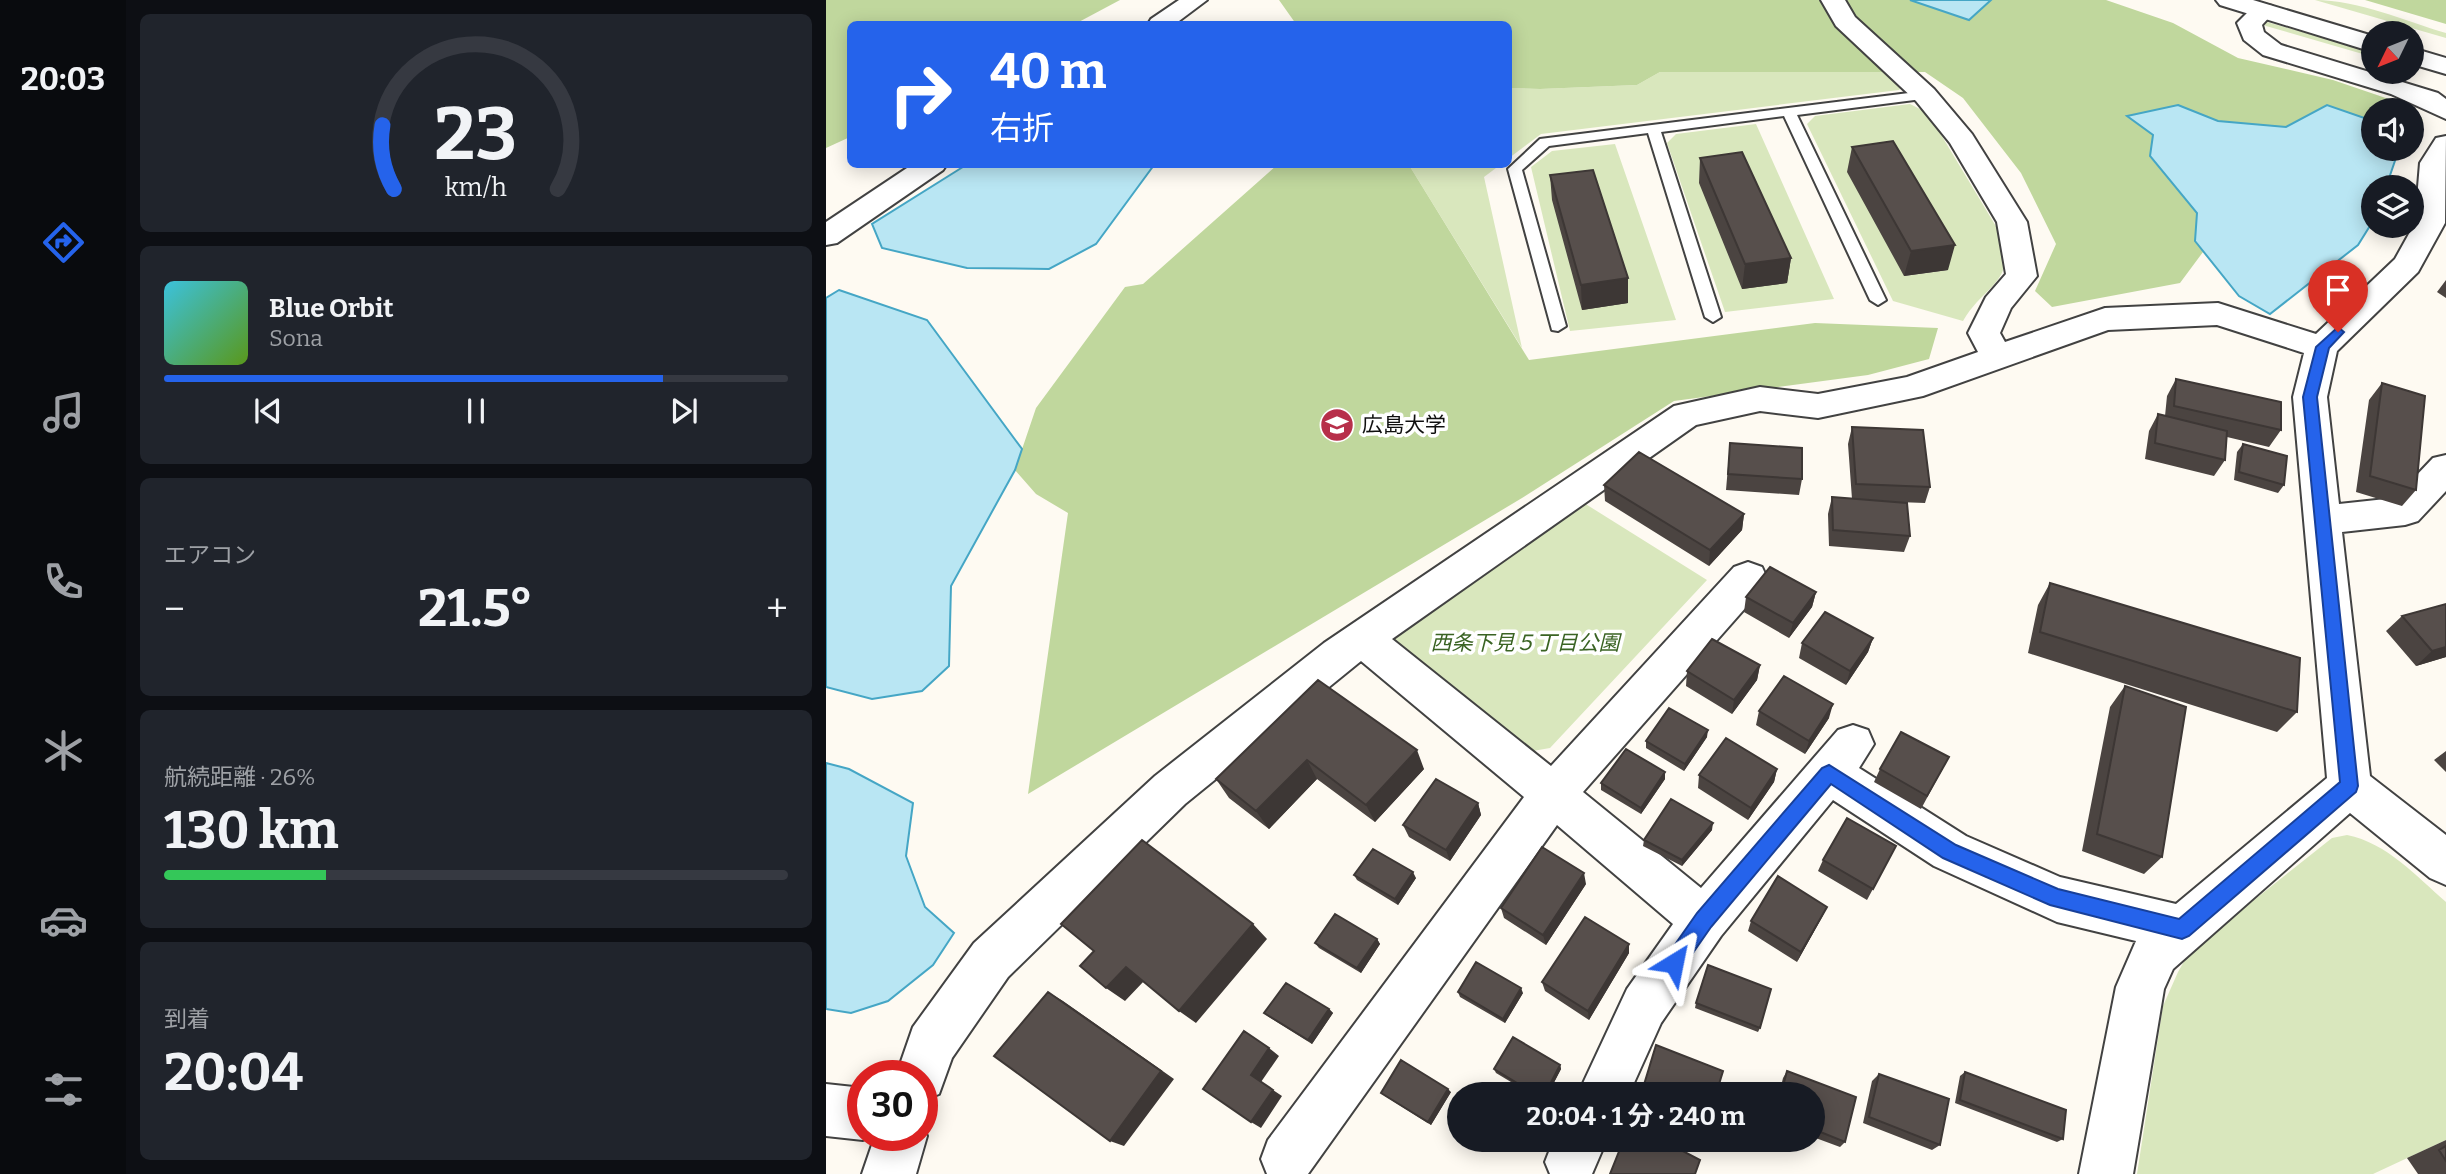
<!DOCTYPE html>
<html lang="ja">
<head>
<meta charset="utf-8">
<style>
  body { margin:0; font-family:Bitter,"Noto Sans JP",serif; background:#20242c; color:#f1f3f6; height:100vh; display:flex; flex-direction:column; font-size:26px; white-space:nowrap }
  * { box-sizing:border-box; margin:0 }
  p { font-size:23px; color:#9ea1a6 }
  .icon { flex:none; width:38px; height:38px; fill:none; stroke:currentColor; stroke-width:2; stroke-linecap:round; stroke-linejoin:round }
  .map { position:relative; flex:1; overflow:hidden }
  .sheet { display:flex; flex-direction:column; gap:14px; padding:14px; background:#0d0f14; width:700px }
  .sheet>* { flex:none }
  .hud { position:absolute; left:21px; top:21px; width:665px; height:147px; border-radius:10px; box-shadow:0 4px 18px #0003; background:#2563eb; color:#fff; overflow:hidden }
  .needle { width:46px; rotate:227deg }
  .controls { position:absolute; left:1535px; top:21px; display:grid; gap:14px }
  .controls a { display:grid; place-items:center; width:63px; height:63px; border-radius:50%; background:#171b24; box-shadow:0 4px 18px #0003; font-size:35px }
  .speed { position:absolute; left:21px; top:1060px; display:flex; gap:14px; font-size:35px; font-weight:700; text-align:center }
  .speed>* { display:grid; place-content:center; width:91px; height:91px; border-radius:50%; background:#171b24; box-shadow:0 4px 18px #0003; line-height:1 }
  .speed .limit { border:10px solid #d22; background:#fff; color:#111 }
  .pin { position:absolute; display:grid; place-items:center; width:60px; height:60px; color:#fff; margin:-72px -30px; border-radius:50% 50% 50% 0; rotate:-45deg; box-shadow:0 0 7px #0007 }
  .pin .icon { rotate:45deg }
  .me { position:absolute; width:77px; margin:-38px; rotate:35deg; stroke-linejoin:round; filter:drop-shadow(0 0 5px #0008) }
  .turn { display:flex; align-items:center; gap:24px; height:147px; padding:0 28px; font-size:32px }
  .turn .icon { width:91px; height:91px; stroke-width:2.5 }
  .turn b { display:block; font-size:49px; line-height:60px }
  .big { font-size:52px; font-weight:700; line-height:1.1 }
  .sheet .widget { flex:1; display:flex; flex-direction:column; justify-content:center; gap:10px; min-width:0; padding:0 24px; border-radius:10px; background:#20242c }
  .sheet .dial { align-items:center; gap:0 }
  .dial svg { height:182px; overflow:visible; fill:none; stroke:#363941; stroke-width:7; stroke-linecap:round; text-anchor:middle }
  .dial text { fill:#f1f3f6; stroke:none }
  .song { display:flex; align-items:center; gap:21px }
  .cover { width:84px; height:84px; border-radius:10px; background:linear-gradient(135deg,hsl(190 70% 55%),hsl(90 70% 35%)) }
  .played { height:7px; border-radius:4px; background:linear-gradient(90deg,#2563eb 80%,#363941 80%) }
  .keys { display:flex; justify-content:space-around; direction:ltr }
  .heat { display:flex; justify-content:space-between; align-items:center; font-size:38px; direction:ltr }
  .charge { height:10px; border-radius:5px; background:linear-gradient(90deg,#34c759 26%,#363941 0) }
  .trip { position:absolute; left:621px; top:1082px; width:378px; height:70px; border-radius:35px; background:#171b24; box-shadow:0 4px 18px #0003; font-weight:700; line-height:70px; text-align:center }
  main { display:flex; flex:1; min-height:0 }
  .dock { display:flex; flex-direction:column; width:126px; justify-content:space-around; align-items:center; background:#090b0e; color:#9ea1a6 }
  .dock .icon { width:49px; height:49px }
  .dock .current { color:#2563eb }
  .dock b { font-size:32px; color:#f1f3f6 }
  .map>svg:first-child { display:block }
  .green { fill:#d9e7bd; fill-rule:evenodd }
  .forest { fill:#c0d79d }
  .water { fill:#b9e6f3; stroke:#45a6c5; stroke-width:2 }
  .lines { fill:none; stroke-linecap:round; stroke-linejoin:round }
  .service-casing { stroke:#424242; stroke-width:4 }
  .minor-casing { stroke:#424242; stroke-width:4 }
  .tertiary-casing { stroke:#424242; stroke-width:4 }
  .service { fill:#fff; fill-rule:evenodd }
  .minor { fill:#fff; fill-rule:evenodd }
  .tertiary { fill:#fff; fill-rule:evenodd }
  .wall { fill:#4b4441 }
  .shaded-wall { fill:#3d3735 }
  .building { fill:#574f4c; stroke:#3d3735; stroke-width:2 }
  .route { fill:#2563eb; stroke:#184099; stroke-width:2 }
  .labels { text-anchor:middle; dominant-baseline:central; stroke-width:7; stroke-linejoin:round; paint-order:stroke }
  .poi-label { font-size:21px; fill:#0f0f0f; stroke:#fff; text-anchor:start }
  .park-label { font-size:21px; font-style:italic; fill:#3a6323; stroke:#fff }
</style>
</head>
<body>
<main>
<nav class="dock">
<b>20:03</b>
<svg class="icon current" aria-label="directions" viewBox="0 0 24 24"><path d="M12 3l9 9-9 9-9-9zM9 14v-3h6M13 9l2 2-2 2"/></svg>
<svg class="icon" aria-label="music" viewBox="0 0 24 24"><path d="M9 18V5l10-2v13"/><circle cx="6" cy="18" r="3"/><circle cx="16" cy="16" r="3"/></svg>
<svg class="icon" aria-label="phone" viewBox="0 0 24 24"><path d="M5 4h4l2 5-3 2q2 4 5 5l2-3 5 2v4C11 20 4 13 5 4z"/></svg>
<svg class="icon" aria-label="climate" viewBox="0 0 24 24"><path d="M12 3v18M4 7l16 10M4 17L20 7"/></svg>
<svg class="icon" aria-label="car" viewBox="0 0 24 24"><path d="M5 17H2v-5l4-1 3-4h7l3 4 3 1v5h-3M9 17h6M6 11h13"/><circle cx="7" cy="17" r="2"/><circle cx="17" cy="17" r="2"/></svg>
<svg class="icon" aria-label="filters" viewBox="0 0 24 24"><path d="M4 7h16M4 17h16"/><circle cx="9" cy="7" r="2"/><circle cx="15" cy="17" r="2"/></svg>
</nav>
<section class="sheet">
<div class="widget dial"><svg viewBox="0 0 100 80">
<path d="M14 69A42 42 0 1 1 86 69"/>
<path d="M14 69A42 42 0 0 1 9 41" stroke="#2563eb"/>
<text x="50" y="56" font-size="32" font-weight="700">23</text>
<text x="50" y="72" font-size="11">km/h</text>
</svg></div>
<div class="widget">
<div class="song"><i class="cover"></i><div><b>Blue Orbit</b><p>Sona</p></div></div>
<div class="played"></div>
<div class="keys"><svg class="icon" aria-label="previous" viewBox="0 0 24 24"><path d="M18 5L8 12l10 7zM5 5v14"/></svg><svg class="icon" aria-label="pause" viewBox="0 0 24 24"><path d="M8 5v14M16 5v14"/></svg><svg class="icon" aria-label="next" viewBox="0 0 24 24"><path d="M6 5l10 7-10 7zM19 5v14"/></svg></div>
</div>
<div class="widget"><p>エアコン</p>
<div class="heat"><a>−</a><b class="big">21.5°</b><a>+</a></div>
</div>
<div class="widget"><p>航続距離 · 26%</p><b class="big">130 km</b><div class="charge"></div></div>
<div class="widget"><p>到着</p><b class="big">20:04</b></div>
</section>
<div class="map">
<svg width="1620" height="1174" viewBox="0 0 1620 1174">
  <rect width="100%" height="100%" fill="#fefaf2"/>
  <path class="green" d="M1489,0C1532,0 1579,21 1620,33V38Z
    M1434,20L1547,52V57L1440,26L1431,22Z
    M834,72H1064L1080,82L1073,90L715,134L683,158V88L714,89L811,85Z
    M1084,104L1102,113L1177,238C1189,283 1157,286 1137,321L1067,301L981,124L989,116ZM1022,172L1121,270L1079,276Z
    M930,124L1008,299L899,312L841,143L850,134Z
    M789,144L850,320L744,331L705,167L726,151Z
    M583,165H674L658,177L696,348Z
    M758,503L881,580L724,748L690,754L550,634Z
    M1521,835C1561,843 1590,876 1620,902V1140L1547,1174H1311L1337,1006L1352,972L1364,951L1506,838Z"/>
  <path class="forest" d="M0,0H294L249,24H24V137L0,148Z
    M453,0H1084L1143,20L1165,0H1280L1347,23L1412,58L1507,80L1589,108L1597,120L1587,133L1586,110H1547V121H1472L1460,127L1392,121L1352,105L1302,116L1327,135L1324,157L1372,213L1377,252L1354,283L1226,307L1209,291L1230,244L1195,173L1137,98L1099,72H834L811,85L714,89L683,88L682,24H470Z
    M1539,0H1620V24Z
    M451,165H583L703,360L989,323L1112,328L1103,359L1042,375L848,401L696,498L202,794L242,513L210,494L189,470L210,408L299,287L317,284Z"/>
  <path class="water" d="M1084,0H1165L1143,20Z
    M1352,105L1392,121L1460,127L1501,105L1547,121V149H1573L1560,187H1547V221L1532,245L1444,314L1413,296L1369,241L1371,213L1324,156L1327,135L1301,116Z
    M140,165V164L328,165L270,244L223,269L141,268L56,248L46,224Z
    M13,290L101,320L196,449L189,470L125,586L123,666L96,691L46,699L0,687V298Z
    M0,763L23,769L87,803L80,856L99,907L128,933L107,965L62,1001L25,1013L0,1009Z"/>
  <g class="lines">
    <g class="service-casing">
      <path id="service" d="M1099,91L1106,95L1104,98L971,115L1060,300L1052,305L1044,300L958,116L835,132L895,317L887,322L879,317L822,133L723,146L696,170L740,326L732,331L726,330L682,169L714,139Z"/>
    </g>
    <g class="minor-casing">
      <path id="minor" d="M995,0H1019L1029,17L1108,89L1146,134L1201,222L1211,276L1185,308L1174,333L1179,342L1279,308L1392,303L1490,334L1569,259L1589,223L1594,163L1610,138L1620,136L1619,223L1592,272L1511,351L1501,397L1513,504L1569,498L1607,458L1620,455V491L1592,521L1579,525L1516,532L1544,776L1620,835V885L1604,878L1524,813L1347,969L1338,989L1307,1174H1253L1290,987L1310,941L1231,922L1108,866L1007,800L895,936L835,1023L803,1094H752L801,989L847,924L731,825L482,1174H441L435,1159L442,1140L698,797L535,661L359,804L182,977L126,1058L113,1094L96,1101V1076H70L87,1027L148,943L329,776L498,643L848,406L934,387L992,394L1081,377L1152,352L1142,333L1160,297L1180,274L1171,222L1124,143L1090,101L1010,26ZM1391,325L1478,353L1467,397L1501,778L1350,904L1234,877L1140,836L1033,768L1048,744L1042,730L1027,725L1012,730L875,888L757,792L936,589L941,578L936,567L922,562L908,567L725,766L566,639L870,425L934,411L992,418L1097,396L1282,330Z
        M1437,4L1446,6L1449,11L1436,25L1438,32L1455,45L1612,93L1620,99V119L1565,94L1437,55L1418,40L1411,23L1428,6Z
        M0,1084L37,1088V1136H47L37,1140L0,1136Z
        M96,1124L101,1136L90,1174H36L49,1136H96Z
        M728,1139H781L766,1174H724L719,1162Z"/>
    </g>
    <g class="tertiary-casing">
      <path id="tertiary" d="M353,0H381L349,24H322L325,19Z
        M1390,0H1427L1547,36V52L1394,5Z
        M1586,48L1620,58V74L1586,64Z
        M87,164H121L117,170L11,243L0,245V222Z"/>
    </g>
    <use href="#service" class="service"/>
    <use href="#minor" class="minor"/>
    <use href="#tertiary" class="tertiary"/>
  </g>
  <path class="wall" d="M1026,147L1122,270L1078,276L1021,172Z
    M874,158L965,258L961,283L916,289L873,183Z
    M724,175L802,278V303L756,310L726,200Z
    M1620,280V298L1611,292Z
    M1350,379L1455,430L1443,447L1401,437L1399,460L1388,476L1319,459L1323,431L1332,414L1339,416L1341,396Z
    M1556,383L1590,490L1576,506L1530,492L1543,400Z
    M1026,427L1104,487L1099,503L1072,502L1084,536L1078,552L1003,546L1002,514L1006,497L1026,499L1022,444Z
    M904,443L976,479L973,495L900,490Z
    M1417,444L1458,485L1452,493L1408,480L1411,452Z
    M778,485L918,514L916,530L883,566L779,501Z
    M1224,583L1471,712L1451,732L1202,653L1212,605Z
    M990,592L986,607L963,638L918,612L920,597Z
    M1620,604V657L1590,666L1560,631L1576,616Z
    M1047,638L1042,652L1020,685L973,658L976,643Z
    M934,665L931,680L906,714L860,686L861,671Z
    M492,680L598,769L549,822L491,779L443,829L403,798L390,779Z
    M1299,686L1336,857L1318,874L1256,851L1284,707Z
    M933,711L1003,718L979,754L930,725Z
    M881,737L858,771L820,748V741Z
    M1620,751V772L1608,760Z
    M1123,757L1095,809L1048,782L1054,769Z
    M951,769L948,782L922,820L872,788L873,775Z
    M839,779L815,814L775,790V783Z
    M652,803L655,815L624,861L583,837L577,825Z
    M886,830L856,866L817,846L818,840Z
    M1070,846L1041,900L992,871L997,860Z
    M528,875L590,878L572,905L531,880Z
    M760,884L720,945L678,918L675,908Z
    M1001,907L996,917L971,962L922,931L925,921Z
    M551,939L554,944L535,973L493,948L489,943Z
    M803,944V953L763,1020L719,991L716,982Z
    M632,992L697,993L679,1023L634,997Z
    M870,1003L934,1028L932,1032L869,1008Z
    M503,1009L507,1013L486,1044L443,1017L438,1013Z
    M734,1065L735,1069L722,1094H705L670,1073L668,1069Z
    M961,1071L1030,1097L1019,1142L1014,1147L987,1137V1094H953L957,1078Z
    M1139,1072L1237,1139L1231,1142L1129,1103L1134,1076Z
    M1053,1074L1114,1145L1106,1150L1037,1123L1046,1081Z
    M817,1088L890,1094H817Z
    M625,1092L605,1125L559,1096L555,1093Z
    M1620,1140V1174H1592L1581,1158Z"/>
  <path class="shaded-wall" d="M1129,245L1122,270L1078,276L1085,251Z
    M965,258L961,283L916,289L919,264Z
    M802,278V303L756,310L755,285Z
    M918,514L916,530L883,566L884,550Z
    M990,592L986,607L963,638L967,623Z
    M1047,638L1042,652L1020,685L1024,671Z
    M1620,647V657L1590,666L1606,651Z
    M934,665L931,680L906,714L908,700Z
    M1007,704L1003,718L979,754L983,741Z
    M882,730L881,737L858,771L859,764Z
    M591,750L598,769L549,822L540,805Z
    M481,760L491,779L443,829L430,811Z
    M951,769L948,782L922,820L925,808Z
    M839,772V779L815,814V808Z
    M652,803L655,815L624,861L620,850Z
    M887,823L886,830L856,866V860Z
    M587,872L590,878L572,905L569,899Z
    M758,873L760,884L720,945L717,935Z
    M1001,907L996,917L971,962L975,952Z
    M427,924L441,939L370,1023L353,1011Z
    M551,939L554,944L535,973L531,968Z
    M803,944V953L763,1020L762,1011Z
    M300,967L318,981L299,1001L280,988Z
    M695,988L697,993L679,1023L677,1019Z
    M222,992L237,1001L348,1079L298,1146L284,1141Z
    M503,1009L507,1013L486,1044L482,1040Z
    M443,1048L453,1056L435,1082L425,1075Z
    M734,1065L735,1069L722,1094H719Z
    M622,1089L625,1092L605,1125L602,1122Z
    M447,1090L456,1096L435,1128L425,1122Z"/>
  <path class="building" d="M1067,141L1129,245L1085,251L1026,147Z
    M916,152L965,258L919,264L874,158Z
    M767,170L802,278L755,285L724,175Z
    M1350,379L1455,402V430L1348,406Z
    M1556,383L1599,396L1590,490L1544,476Z
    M1332,414L1401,431L1399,460L1329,443Z
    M1026,427L1097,430L1104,487L1030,484Z
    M904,443L976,448V479L902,474Z
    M1417,444L1461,456L1458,485L1413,472Z
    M813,452L918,514L884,550L778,485Z
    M1006,497L1081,503L1084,536L1007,530Z
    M944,567L990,592L967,623L920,597Z
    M1224,583L1474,658L1471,712L1214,632Z
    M1620,604V647L1606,651L1576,616Z
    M999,612L1047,638L1024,671L976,643Z
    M886,639L934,665L908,700L861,671Z
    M958,676L1007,704L983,741L933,711Z
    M492,680L591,750L540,805L481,760L430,811L390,779Z
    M1299,686L1360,707L1336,857L1271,834Z
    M843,708L882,730L859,764L820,741Z
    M1075,732L1123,757L1101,796L1054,769Z
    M900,738L951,769L925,808L873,775Z
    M800,749L839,772L815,808L775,783Z
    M610,779L652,803L620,850L577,825Z
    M845,799L887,823L856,860L818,840Z
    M1021,818L1070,846L1047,889L997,860Z
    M316,840L427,924L353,1011L300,967L280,988L254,966L268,951L235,924Z
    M716,847L758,873L717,935L675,908Z
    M547,849L587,872L569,899L528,875Z
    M952,876L1001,907L975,952L925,921Z
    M509,914L551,939L531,968L489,943Z
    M759,917L803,944L762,1011L716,982Z
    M650,962L695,988L677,1019L632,992Z
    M882,965L945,989L934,1028L870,1003Z
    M460,983L503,1009L482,1040L438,1013Z
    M222,992L335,1071L284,1141L168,1056Z
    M418,1031L443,1048L425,1075L447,1090L425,1122L377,1089Z
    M687,1037L734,1065L719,1094H709L668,1069Z
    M830,1045L897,1071L890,1094H832L817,1088Z
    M575,1060L622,1089L602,1122L555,1093Z
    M961,1071L1030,1097L1019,1142L987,1129V1094H955Z
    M1139,1072L1240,1110L1237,1139L1134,1100Z
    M1053,1074L1123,1099L1114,1145L1043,1117Z
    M798,1139H834L874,1160L869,1174H784Z
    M1620,1146V1161L1613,1150Z"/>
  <path class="route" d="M1512,327L1518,332L1503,348L1491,397L1532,786L1530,792L1363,936L1356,939L1224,905L1117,858L1005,784L885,927L855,970L848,973L841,970L838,963L841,956L871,913L996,768L1003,765L1130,845L1232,889L1353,919L1514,782L1477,397L1490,347Z"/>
  <defs>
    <g id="university-disc" transform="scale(1.75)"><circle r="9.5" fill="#b72f4a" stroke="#fff"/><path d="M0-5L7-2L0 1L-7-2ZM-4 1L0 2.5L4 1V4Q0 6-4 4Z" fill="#fff"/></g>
  </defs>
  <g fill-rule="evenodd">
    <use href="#university-disc" x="511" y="425"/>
  </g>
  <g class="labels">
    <g class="poi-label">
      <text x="536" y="425">広島大学</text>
    </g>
    <g class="park-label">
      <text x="699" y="643">西条下見５丁目公園</text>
    </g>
  </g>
</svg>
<div class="controls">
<a><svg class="needle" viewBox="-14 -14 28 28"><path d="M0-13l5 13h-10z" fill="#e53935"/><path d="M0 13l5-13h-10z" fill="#9ea1a6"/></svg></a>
<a><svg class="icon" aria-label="sound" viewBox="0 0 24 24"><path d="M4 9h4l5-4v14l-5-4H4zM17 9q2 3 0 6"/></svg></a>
<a><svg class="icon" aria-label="layers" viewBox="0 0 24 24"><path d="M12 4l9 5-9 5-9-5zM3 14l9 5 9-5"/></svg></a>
</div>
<div class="speed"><div class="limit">30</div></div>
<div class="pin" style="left:1512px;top:332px;background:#d93025"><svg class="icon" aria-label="arrive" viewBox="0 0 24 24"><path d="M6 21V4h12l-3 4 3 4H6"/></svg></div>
<svg class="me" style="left:848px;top:963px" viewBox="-20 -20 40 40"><path d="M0-17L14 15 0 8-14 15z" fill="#2563eb" stroke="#fff" stroke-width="4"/></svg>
<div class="trip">20:04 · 1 分 · 240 m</div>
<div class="hud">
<div class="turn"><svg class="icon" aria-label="right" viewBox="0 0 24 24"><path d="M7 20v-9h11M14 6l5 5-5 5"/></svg><div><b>40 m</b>右折</div></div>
</div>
</div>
</main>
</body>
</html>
